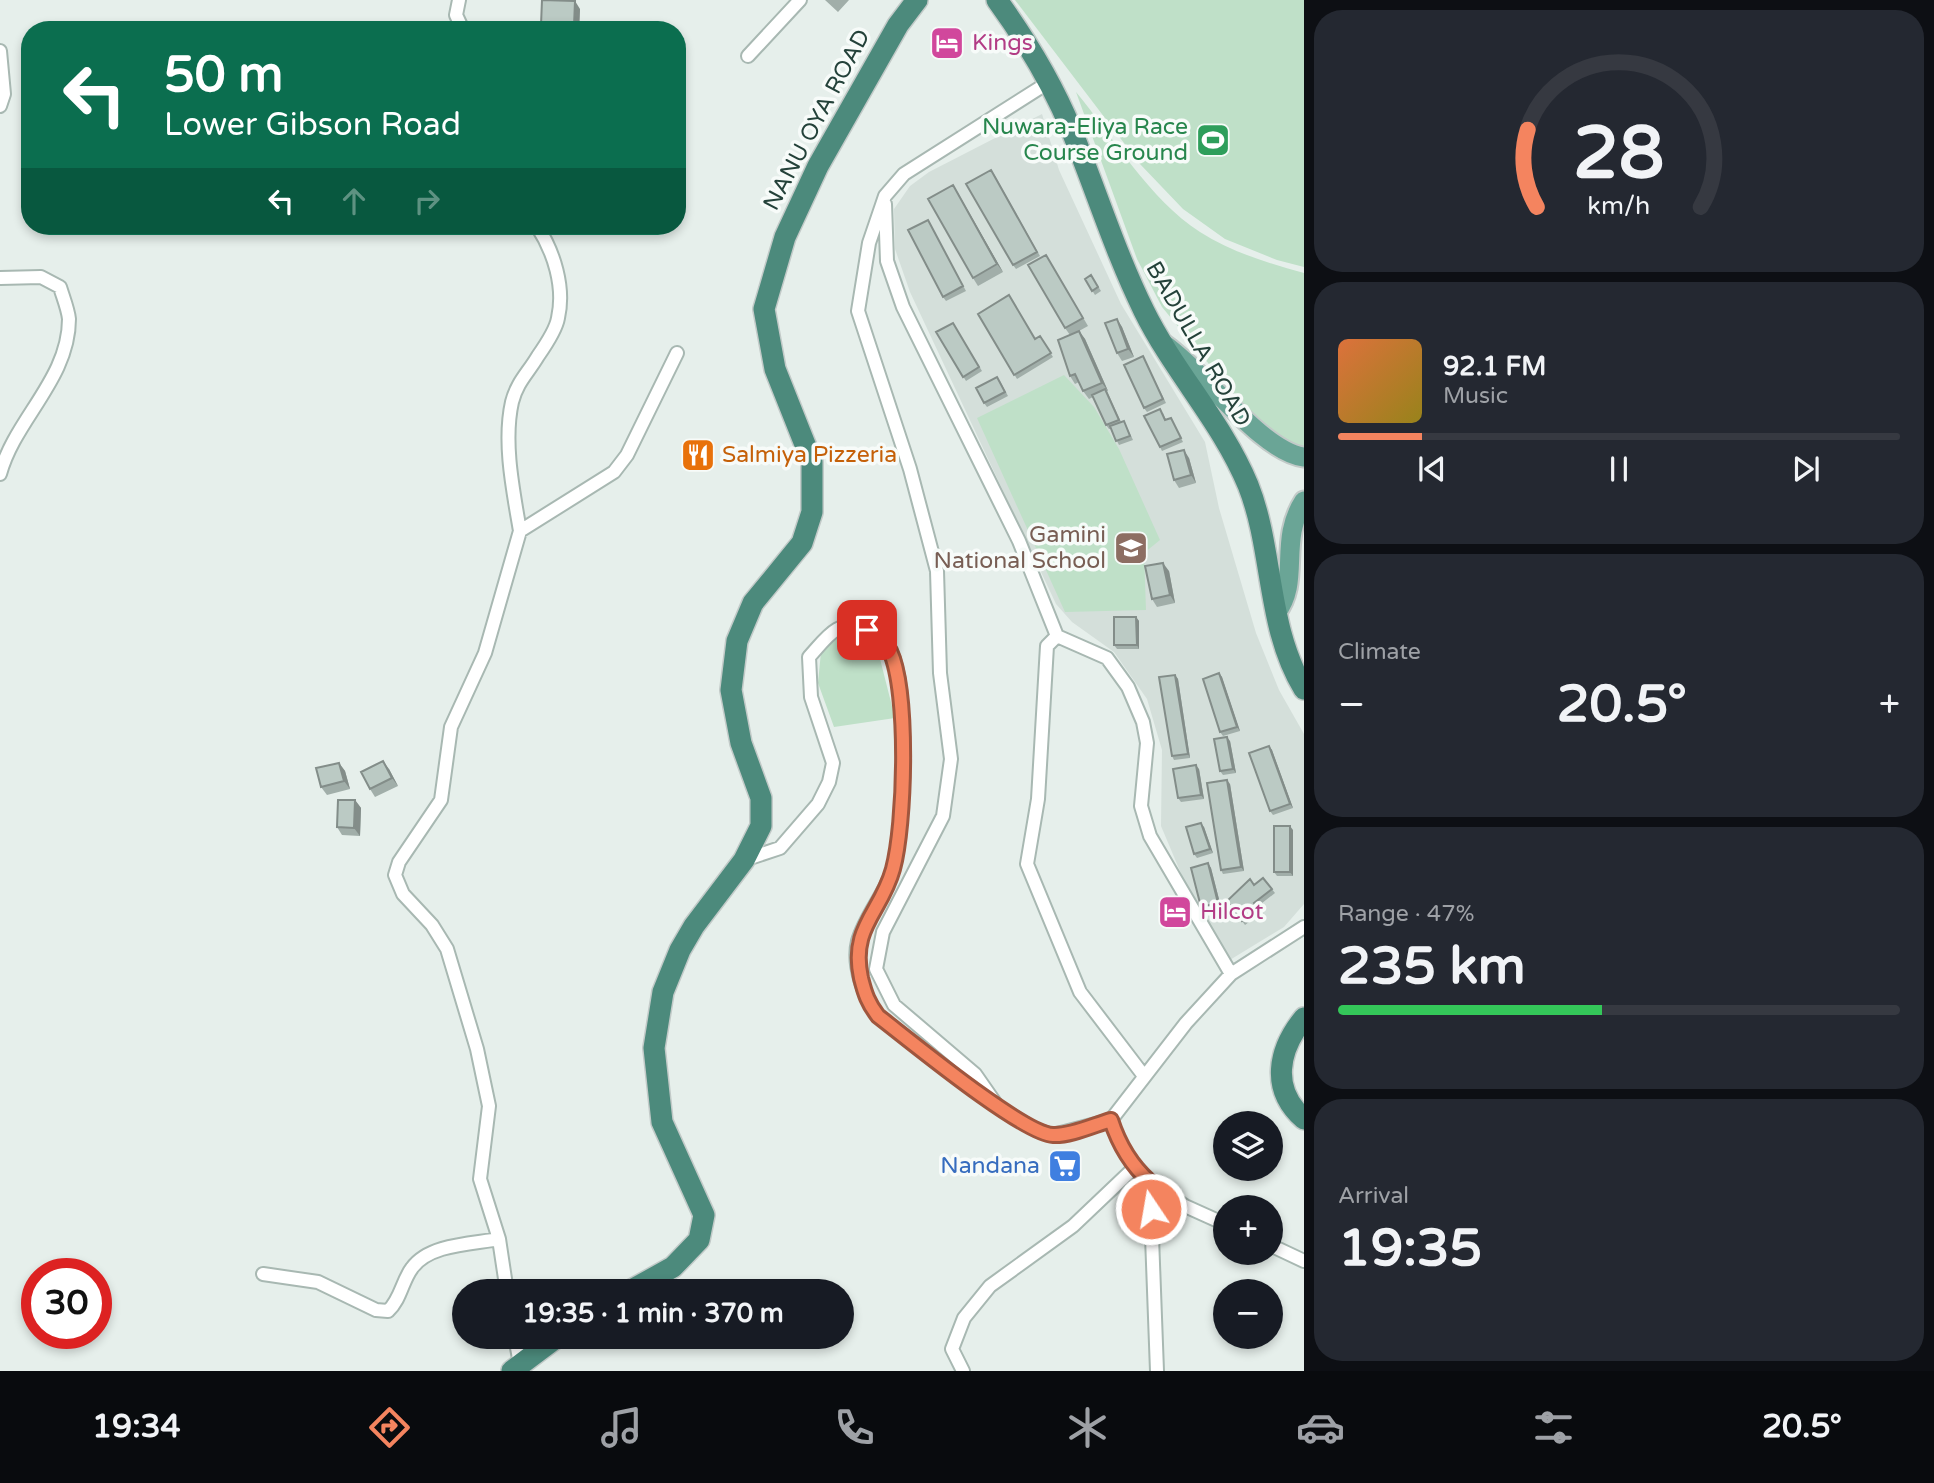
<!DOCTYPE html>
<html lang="en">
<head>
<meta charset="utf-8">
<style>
  body { margin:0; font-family:"Varela Round",sans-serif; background:#242831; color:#f1f3f6; height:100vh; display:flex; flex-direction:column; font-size:26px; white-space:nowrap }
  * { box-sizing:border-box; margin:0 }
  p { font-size:23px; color:#9ea1a6 }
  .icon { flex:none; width:38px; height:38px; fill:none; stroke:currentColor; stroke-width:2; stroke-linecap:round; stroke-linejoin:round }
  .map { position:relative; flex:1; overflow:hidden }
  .drawer { display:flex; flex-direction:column; gap:10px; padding:10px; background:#0d0f14; width:630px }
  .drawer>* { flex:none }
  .guide { position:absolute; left:21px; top:21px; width:665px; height:214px; border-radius:28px; box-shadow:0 4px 10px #0003; background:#0b6e4f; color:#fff; overflow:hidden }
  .tools { position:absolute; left:1213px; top:1111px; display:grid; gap:14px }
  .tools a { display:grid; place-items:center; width:70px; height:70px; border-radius:50%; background:#171b24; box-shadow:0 4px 10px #0003; font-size:35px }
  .speed { position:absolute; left:21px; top:1258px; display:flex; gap:14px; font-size:35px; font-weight:700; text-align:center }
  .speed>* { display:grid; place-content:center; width:91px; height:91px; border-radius:50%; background:#171b24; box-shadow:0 4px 10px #0003; line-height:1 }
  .speed .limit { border:10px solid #d22; background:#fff; color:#111 }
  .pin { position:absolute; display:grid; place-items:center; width:60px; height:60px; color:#fff; margin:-30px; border-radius:14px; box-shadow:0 4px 10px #0006 }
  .me { position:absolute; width:77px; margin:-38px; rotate:348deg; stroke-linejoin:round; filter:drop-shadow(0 0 5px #0008) }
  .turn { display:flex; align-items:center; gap:24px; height:147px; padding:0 28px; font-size:32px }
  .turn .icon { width:91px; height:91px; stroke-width:2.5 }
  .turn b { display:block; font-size:49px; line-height:60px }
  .lanes { display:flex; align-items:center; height:66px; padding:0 28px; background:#0003; justify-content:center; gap:35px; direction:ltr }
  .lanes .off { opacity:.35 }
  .big { font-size:52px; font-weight:700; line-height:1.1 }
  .drawer .card { flex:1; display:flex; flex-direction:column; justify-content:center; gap:10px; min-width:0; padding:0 24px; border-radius:28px; background:#242831 }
  .drawer .dial { align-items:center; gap:0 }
  .dial svg { height:182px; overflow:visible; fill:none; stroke:#363941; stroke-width:7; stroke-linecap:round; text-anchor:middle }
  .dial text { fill:#f1f3f6; stroke:none }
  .song { display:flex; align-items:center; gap:21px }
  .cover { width:84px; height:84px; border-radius:10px; background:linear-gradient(135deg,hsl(20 70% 55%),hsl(50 70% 35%)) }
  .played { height:7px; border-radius:4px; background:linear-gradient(90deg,#f4845f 15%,#363941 15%) }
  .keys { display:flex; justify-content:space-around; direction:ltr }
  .heat { display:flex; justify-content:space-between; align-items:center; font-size:38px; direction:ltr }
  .charge { height:10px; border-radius:5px; background:linear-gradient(90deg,#34c759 47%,#363941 0) }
  .trip { position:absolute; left:452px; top:1279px; width:402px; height:70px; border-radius:35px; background:#171b24; box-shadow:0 4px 10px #0003; font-weight:700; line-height:70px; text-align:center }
  .tab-bar { display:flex; height:112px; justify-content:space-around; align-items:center; background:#090b0e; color:#9ea1a6 }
  .tab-bar .icon { width:49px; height:49px }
  .tab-bar .on { color:#f4845f }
  .tab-bar b { font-size:32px; color:#f1f3f6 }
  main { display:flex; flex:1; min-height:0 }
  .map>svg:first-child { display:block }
  .built { fill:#d4dfda }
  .green { fill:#bfe0c8 }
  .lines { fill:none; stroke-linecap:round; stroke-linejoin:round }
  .minor-casing { stroke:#a8b8b2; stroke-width:16 }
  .primary-casing { stroke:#c2cac8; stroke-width:23 }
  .trunk-casing { stroke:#c2cac8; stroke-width:24 }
  .minor { stroke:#fff; stroke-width:12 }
  .primary { stroke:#6aa596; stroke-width:19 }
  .trunk { stroke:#4c8a7c; stroke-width:21 }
  .wall { fill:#a1aea9 }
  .shaded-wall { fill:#838d89 }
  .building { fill:#bbcac4; stroke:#838d89; stroke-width:2 }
  .route-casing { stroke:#9f563e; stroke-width:18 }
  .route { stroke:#f4845f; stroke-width:12 }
  .labels { text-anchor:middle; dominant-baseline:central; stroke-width:7; stroke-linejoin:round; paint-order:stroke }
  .hotel-label { font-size:23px; fill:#b23c85; stroke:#f7fbf9; text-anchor:start }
  .street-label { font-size:23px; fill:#24423a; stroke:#f7fbf9 }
  .leisure-label { font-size:23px; fill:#27864d; stroke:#f7fbf9; text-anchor:end }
  .food-label { font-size:23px; fill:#c56008; stroke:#f7fbf9; text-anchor:start }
  .education-label { font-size:23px; fill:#785e54; stroke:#f7fbf9; text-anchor:end }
  .shop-label { font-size:23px; fill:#366cbe; stroke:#f7fbf9; text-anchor:end }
</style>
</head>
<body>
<main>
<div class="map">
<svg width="1304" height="1371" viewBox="0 0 1304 1371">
  <rect width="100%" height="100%" fill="#e6efeb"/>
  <path class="built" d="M1042,114L1059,170L1121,304L1205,442L1219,508L1256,633L1279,690L1304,734V904L1284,927L1220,966L1161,826L1162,750L1147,699L1114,652L1072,622L1056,604L910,292L895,249L894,209L910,186L929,172Z"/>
  <path class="green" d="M1015,0H1304V267L1277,260L1225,239L1183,209L1140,164Z
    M1076,92C1114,138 1149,199 1200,232C1231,252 1268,263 1304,273V449L1276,437L1227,386L1162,307L1137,259Z
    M1064,375L1094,407L1119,449L1160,540L1144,553L1146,610L1065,612L977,418Z
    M846,631L877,647L895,718L834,727L818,683L821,652Z"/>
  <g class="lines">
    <g class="minor-casing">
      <path id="minor" d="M459,0L456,15L463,30
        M0,51L4,94L0,106
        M748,56L800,0
        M1049,82L904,174L885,196L869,243L858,311L910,469L937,571L940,673L951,759L943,816L883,932L876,969L894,1005L975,1074L998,1107L1036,1130L1053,1135L1111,1120
        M885,204L887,261L903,307L1019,541L1057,636
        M0,278L41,277L60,287C63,297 68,309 69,319C69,379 15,419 0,474
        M520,531C513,490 503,442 512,402C517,382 528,373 538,356C545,346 556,330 558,318C565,287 554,252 537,226
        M1057,636L1047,646L1038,799L1027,864L1080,992L1144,1076
        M1057,636L1107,658L1128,687L1143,722L1147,743L1141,806L1150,836L1231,974
        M744,860L780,848L818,804L829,782L833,763L811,697L809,657C825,640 838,617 864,629C872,632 884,642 889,649C910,679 904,833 893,869C885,894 865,916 858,941C852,965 864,998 878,1016L988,1099
        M1150,1183L1185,1206L1225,1224
        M1270,1245L1304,1261
        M263,1274L318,1282L376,1310L388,1311C401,1299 402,1281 412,1268C429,1244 472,1244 499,1239
        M507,1292L499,1239L480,1179L489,1106L477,1049L447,949L432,925L403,894L395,875L399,862L441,800L451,727L485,653L520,531L614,472L627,455L677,353
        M515,1337L520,1364
        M963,1371L952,1349L964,1318L990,1286L1073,1226L1134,1168
        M1157,1371L1150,1183C1131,1165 1119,1145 1111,1120L1186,1023L1231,974L1304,927"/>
    </g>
    <g class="primary-casing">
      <path id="primary" d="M1165,345C1204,372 1262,452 1304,457
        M1276,613C1301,581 1278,541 1304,501"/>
    </g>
    <g class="trunk-casing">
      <path id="trunk" d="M997,0C1026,40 1052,83 1071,129C1096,190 1115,252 1144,311C1174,372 1222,422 1248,485C1274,550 1266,627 1304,689
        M1304,1018C1278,1050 1270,1089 1304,1119
        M628,1292L673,1267L699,1240L704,1215L662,1122L654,1048L663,992L680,950L694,926L744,860L761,826V798L741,743L731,690L737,641L753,603L802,543L812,512V462L775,369L764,309L785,237L818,166L898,25L917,0
        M512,1371L557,1337"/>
    </g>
    <use href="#minor" class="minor"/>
    <use href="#primary" class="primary"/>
    <use href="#trunk" class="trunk"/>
  </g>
  <path class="wall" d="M825,0H849L838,12Z
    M580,9L579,30H544L541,25Z
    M994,174L1040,256L1016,269L1013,265Z
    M953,185L1003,272L978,286L973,278Z
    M928,220L966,291L946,301L943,297Z
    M1051,263L1088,326L1079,331L1085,339L1108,391H1107L1121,422L1124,421L1126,425L1133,440L1119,445L1111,429H1109L1106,425L1093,397L1089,399L1083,391L1079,382L1075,384L1070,376V335L1065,328Z
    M1091,275L1101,291L1095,295L1085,279Z
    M978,314L1035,338L1040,336L1053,357L1017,379Z
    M1117,319L1122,327L1134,357L1122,361L1117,353Z
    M953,323L982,371L966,381L936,332Z
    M1143,356L1166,403L1147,412L1144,408Z
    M1000,381L1008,396L987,407L984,403Z
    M1163,413L1166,420L1171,418L1183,442L1162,451L1160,447Z
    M1189,458L1196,483L1179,488L1174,480Z
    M1169,571L1175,603L1157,607L1152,599Z
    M1136,617L1139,621V649H1117L1114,645Z
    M1219,673L1222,677L1240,731L1223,736L1220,732Z
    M1175,675L1178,679L1190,758L1174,760L1172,756Z
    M1230,741L1236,773L1223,775L1220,771Z
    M1269,746L1272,750L1293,808L1273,815L1270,811Z
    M339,763L345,771L350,789L327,795L321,787Z
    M389,769L398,786L375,797L370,789Z
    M1199,769L1204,799L1181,802L1178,798Z
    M1230,784L1244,871L1223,874L1221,870Z
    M355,800L361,808L360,836L342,835L337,827Z
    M1204,827L1213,853L1197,858L1194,854Z
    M1293,830V876H1277L1274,872Z
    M1208,863L1211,868L1221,907L1203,911L1201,907Z
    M1263,878L1275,893L1257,907L1261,913L1245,925L1227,901L1254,885Z"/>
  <path class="shaded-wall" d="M575,1L580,9L579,30H576L574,26Z
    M953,185L958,193L1003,272L997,264Z
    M1117,319L1122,327L1134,357L1128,349Z
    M1079,331L1085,339L1108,391L1102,383Z
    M1184,450L1189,458L1196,483L1191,475Z
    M1163,563L1169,571L1175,603L1170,595Z
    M1136,617L1139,621V649L1137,645Z
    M1219,673L1222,677L1240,731L1237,727Z
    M1175,675L1178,679L1190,758L1188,754Z
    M1227,737L1230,741L1236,773L1233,769Z
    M1269,746L1272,750L1293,808L1290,804Z
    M383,761L389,769L398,786L392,778Z
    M339,763L345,771L350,789L344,781Z
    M1196,765L1199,769L1204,799L1201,795Z
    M1227,780L1230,784L1244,871L1241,867Z
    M355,800L361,808L360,836L354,828Z
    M1201,823L1204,827L1213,853L1210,849Z
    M1290,826L1293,830V876L1290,872Z
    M1208,863L1211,868L1221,907L1218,903Z"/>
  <path class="building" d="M542,0L575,1L574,26L541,25Z
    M991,170L1037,252L1013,265L966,184Z
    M953,185L997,264L973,278L928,199Z
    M928,220L963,286L943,297L908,230Z
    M1046,255L1083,318L1065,328L1028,265Z
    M1091,275L1098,287L1092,291L1085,279Z
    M1009,295L1035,339L1040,336L1051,353L1014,375L978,314Z
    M1117,319L1128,349L1117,353L1105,323Z
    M953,323L979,367L963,377L936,332Z
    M1079,331L1102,383L1083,391L1075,374L1070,376L1058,340Z
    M1143,356L1163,399L1144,408L1124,365Z
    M997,377L1005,392L984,403L976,388Z
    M1105,389L1119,420L1106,425L1092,395Z
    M1160,409L1165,420L1171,418L1181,438L1160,447L1144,416Z
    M1124,421L1130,436L1116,441L1110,426Z
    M1184,450L1191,475L1174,480L1167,454Z
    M1163,563L1170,595L1152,599L1145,566Z
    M1114,617H1136L1137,645H1114Z
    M1219,673L1237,727L1220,732L1203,679Z
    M1175,675L1188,754L1172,756L1159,677Z
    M1227,737L1233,769L1220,771L1214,739Z
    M1269,746L1290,804L1270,811L1249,753Z
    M383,761L392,778L370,789L361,772Z
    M339,763L344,781L321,787L316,768Z
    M1196,765L1201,795L1178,798L1173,769Z
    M1227,780L1241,867L1221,870L1207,783Z
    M338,800H355L354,828L337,827Z
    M1201,823L1210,849L1194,854L1186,827Z
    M1274,826H1290V872H1274Z
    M1208,863L1218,903L1201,907L1191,868Z
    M1263,878L1272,889L1254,903L1258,909L1242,921L1227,901L1250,879L1254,885Z"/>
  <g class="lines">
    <g class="route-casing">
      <path id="route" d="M867,630C874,636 886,643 890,651C909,692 905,825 893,869C881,913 850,927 861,978C865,994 868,1003 878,1016C908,1039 1023,1134 1053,1135C1070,1136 1094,1125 1111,1120C1119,1145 1131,1165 1150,1182L1151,1209"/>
    </g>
    <use href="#route" class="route"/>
  </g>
  <defs>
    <g id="hotel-square" transform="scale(1.75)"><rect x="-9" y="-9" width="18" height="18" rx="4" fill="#d1479c" stroke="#f7fbf9"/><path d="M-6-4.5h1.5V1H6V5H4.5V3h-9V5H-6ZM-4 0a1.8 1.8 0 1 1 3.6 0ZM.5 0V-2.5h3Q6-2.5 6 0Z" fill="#fff"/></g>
    <g id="stadium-square" transform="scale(1.75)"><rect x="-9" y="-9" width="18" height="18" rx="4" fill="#2e9e5b" stroke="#f7fbf9"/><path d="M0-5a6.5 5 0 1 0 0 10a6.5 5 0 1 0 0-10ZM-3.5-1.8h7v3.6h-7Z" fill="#fff"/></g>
    <g id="restaurant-square" transform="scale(1.75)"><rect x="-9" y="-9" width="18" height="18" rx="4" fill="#e8710a" stroke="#f7fbf9"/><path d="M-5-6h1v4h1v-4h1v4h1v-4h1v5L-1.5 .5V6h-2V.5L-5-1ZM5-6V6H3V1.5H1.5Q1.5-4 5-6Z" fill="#fff"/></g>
    <g id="school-square" transform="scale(1.75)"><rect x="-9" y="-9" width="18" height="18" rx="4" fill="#8d6e63" stroke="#f7fbf9"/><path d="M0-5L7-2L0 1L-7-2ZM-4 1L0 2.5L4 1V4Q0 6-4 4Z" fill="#fff"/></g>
    <g id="supermarket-square" transform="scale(1.75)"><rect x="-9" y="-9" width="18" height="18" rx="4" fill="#3f7fe0" stroke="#f7fbf9"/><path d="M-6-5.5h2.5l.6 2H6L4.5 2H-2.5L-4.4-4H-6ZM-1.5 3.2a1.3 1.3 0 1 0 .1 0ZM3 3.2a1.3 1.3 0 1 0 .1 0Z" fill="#fff"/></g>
  </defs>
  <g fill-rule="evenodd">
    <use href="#hotel-square" x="947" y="43"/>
    <use href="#stadium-square" x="1213" y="140"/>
    <use href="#restaurant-square" x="698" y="455"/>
    <use href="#school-square" x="1131" y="548"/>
    <use href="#hotel-square" x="1175" y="912"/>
    <use href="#supermarket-square" x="1065" y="1166"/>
  </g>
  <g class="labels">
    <g class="hotel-label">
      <text x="972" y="43">Kings</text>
      <text x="1200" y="912">Hilcot</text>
    </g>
    <g class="street-label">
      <text transform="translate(817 120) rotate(-62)">NANU OYA ROAD</text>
      <text transform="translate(1198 344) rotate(60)">BADULLA ROAD</text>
    </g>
    <g class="leisure-label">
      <text x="1188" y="127">Nuwara-Eliya Race<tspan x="1188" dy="26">Course Ground</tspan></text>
    </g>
    <g class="food-label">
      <text x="722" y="455">Salmiya Pizzeria</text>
    </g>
    <g class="education-label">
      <text x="1106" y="535">Gamini<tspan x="1106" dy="26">National School</tspan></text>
    </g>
    <g class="shop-label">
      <text x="1040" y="1166">Nandana</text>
    </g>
  </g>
</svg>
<div class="tools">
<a><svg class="icon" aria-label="layers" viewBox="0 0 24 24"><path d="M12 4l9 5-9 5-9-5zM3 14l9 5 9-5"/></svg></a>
<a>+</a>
<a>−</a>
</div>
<div class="speed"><div class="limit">30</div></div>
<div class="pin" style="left:867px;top:630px;background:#d93025"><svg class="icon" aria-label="arrive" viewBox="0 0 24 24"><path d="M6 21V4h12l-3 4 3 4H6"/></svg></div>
<svg class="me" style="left:1151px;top:1209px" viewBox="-20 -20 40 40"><circle r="17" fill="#f4845f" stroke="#fff" stroke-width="3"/><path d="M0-11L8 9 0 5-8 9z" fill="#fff"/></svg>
<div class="trip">19:35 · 1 min · 370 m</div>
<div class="guide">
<div class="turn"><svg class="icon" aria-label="left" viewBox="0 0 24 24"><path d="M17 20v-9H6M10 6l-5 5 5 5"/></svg><div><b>50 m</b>Lower Gibson Road</div></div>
<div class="lanes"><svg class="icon" aria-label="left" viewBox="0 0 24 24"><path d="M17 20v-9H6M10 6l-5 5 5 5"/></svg><svg class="icon off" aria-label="ahead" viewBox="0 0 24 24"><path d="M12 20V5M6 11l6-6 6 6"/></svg><svg class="icon off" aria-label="right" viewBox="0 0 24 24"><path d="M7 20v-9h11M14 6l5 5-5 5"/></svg></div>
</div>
</div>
<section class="drawer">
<div class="card dial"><svg viewBox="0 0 100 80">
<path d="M14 69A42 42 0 1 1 86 69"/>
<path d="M14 69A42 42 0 0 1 10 35" stroke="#f4845f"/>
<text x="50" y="56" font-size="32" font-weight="700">28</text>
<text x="50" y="72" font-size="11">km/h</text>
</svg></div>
<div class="card">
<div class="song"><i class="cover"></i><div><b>92.1 FM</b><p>Music</p></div></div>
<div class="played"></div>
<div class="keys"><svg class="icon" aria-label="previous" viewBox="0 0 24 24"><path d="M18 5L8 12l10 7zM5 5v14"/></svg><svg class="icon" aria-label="pause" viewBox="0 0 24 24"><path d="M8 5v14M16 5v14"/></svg><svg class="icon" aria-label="next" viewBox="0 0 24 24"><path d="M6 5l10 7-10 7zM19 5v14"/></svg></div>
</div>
<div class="card"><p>Climate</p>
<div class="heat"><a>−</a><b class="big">20.5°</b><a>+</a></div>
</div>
<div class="card"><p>Range · 47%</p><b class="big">235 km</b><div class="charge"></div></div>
<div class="card"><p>Arrival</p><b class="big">19:35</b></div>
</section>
</main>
<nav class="tab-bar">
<b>19:34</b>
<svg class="icon on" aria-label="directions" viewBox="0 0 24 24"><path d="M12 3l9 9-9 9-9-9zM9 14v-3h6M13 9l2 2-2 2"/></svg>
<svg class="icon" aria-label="music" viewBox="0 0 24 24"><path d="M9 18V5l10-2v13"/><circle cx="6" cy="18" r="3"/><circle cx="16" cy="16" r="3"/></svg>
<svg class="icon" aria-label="phone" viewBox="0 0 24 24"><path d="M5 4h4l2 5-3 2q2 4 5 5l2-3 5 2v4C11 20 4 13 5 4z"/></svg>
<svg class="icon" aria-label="climate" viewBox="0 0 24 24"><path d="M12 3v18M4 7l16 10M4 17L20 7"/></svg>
<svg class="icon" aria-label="car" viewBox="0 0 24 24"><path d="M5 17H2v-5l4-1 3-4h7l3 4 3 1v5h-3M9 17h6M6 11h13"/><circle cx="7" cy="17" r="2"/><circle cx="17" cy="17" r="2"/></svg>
<svg class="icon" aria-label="filters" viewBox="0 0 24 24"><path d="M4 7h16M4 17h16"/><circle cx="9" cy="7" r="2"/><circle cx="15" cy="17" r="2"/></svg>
<b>20.5°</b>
</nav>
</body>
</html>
